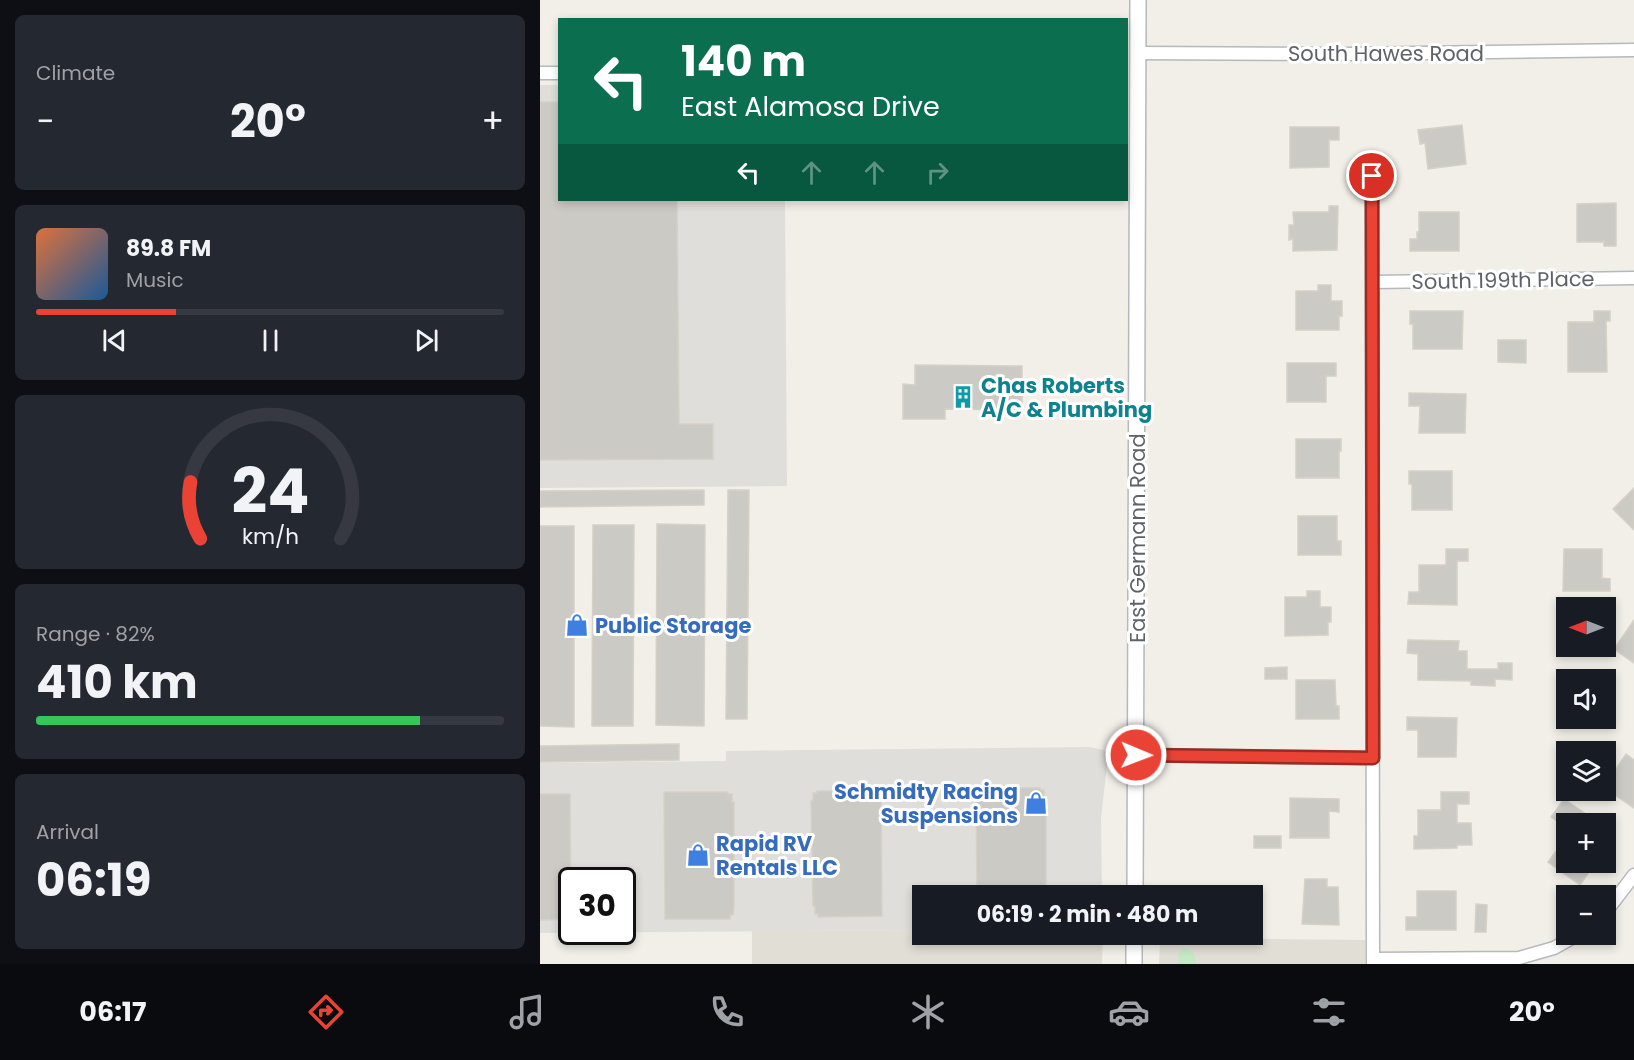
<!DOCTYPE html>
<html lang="en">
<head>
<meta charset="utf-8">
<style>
  body { margin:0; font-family:Poppins,sans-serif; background:#242831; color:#f1f3f6; height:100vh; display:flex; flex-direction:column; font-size:22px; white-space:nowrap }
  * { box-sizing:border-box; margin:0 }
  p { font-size:20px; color:#9ea1a6 }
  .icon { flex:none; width:33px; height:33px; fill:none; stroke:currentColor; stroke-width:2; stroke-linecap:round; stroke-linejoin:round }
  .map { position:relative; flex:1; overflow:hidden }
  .drawer { display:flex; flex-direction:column; gap:15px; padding:15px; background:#0d0f14; width:540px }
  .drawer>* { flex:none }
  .guide { position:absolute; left:18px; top:18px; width:570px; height:183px; border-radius:0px; box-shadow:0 3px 9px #0003; background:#0b6e4f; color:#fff; overflow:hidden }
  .needle { width:39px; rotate:270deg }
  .tools { position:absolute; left:1016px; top:597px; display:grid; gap:12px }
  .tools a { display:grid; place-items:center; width:60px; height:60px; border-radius:0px; background:#171b24; box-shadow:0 3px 9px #0003; font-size:30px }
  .speed { position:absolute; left:18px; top:867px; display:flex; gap:12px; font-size:30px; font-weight:700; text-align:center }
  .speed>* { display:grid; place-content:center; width:78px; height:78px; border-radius:50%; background:#171b24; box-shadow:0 3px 9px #0003; line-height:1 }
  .speed .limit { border:3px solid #111; border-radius:9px; background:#fff; color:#111 }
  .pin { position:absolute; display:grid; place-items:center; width:51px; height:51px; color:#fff; margin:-26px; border:3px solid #fff; border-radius:50%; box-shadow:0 2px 6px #0007 }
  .me { position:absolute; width:66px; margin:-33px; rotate:91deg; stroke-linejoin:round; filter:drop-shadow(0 0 4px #0008) }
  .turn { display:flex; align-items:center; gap:21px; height:126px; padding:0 24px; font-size:27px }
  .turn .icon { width:78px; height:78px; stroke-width:2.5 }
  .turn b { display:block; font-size:42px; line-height:51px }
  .lanes { display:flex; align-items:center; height:57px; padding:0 24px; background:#0003; justify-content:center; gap:30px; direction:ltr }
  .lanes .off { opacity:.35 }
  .big { font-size:45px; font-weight:700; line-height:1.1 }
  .drawer .tile { flex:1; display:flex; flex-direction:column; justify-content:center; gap:9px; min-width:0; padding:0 21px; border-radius:9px; background:#242831 }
  .drawer .dial { align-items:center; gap:0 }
  .dial svg { height:156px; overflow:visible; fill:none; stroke:#363941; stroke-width:7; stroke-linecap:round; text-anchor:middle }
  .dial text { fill:#f1f3f6; stroke:none }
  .song { display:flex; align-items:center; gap:18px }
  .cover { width:72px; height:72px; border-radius:9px; background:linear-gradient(135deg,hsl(20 70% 55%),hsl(210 70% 35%)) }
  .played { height:6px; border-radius:3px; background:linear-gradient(90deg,#ea4335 30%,#363941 30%) }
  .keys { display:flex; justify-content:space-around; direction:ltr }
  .heat { display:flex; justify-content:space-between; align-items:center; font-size:33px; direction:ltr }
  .charge { height:9px; border-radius:4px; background:linear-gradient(90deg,#34c759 82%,#363941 0) }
  .trip { position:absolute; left:372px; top:885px; width:351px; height:60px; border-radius:0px; background:#171b24; box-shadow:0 3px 9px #0003; font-weight:700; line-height:60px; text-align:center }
  .tabs { display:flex; height:96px; justify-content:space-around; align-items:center; background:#090b0e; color:#9ea1a6 }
  .tabs .icon { width:42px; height:42px }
  .tabs .selected { color:#ea4335 }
  .tabs b { font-size:27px; color:#f1f3f6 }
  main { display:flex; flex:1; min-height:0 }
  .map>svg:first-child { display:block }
  .industrial { fill:#e0deda; fill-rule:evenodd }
  .education { fill:#e1ded6 }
  .green { fill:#c5e8c5 }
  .building { fill:#cccac5; stroke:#d6d1c6; stroke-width:1.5 }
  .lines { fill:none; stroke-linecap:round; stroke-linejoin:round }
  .minor-casing { stroke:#b5b8bc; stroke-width:15 }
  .tertiary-casing { stroke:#b5b8bc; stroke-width:18 }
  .minor { stroke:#fff; stroke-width:12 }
  .tertiary { stroke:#fff; stroke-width:15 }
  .route-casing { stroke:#982c22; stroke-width:15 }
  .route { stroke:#ea4335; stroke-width:10 }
  .labels { text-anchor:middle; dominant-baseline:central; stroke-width:6; stroke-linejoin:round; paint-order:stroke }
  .street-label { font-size:21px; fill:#5f6368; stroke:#fff }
  .culture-label { font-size:21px; font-weight:bold; fill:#0d838f; stroke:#fff; text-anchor:start }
  .shop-label { font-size:21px; font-weight:bold; fill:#366cbe; stroke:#fff; text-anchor:start }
</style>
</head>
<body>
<main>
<section class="drawer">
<div class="tile"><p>Climate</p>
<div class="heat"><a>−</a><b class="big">20°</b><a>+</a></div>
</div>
<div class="tile">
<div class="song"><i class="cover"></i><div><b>89.8 FM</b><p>Music</p></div></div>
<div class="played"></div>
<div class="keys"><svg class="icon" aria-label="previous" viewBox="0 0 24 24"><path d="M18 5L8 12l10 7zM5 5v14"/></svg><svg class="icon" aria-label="pause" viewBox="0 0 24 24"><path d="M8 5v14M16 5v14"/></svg><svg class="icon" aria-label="next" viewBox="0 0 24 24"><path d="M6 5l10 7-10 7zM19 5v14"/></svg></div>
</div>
<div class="tile dial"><svg viewBox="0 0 100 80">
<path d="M14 69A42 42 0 1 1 86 69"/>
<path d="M14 69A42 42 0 0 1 9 40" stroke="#ea4335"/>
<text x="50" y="56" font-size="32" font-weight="700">24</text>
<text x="50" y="72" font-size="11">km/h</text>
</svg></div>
<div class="tile"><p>Range · 82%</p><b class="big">410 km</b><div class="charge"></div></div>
<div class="tile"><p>Arrival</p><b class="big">06:19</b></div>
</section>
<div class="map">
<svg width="1094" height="964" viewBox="0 0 1094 964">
  <rect width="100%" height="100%" fill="#f1efe8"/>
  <path class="industrial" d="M0,85H19L20,200H245L247,486L0,488Z
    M549,747L564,750L568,757L561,818L562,895L382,896V930L0,933V763L186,761V751ZM32,880H82V932H32Z"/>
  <path class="education" d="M382,930V934L563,935L562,964H212V931Z
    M620,938L825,940V964H619Z"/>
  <path class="green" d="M643,948C653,949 656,955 656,964H639L638,954Z"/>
  <path class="building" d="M0,102H20V200H137L139,424H173V459L0,460Z
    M922,125L926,164L888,169L885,143L880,144L878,130Z
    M750,127H799V140H789V167L750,168Z
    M1076,203V246H1064V242H1037V204Z
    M789,206H798L797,250L753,251V239L749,240V225H754L753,212H789Z
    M879,212H919V251H870V239H877V232H879Z
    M778,285H791V301H802V316H799V330H756V291H778Z
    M870,311H923L922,349H873V324H870Z
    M1054,311H1070V321H1066L1067,372H1028V322H1054Z
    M958,340H986V363L958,362Z
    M747,363H796V376H786V402H747Z
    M375,365L482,366V410L405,409V419H363V384L375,385Z
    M869,393L926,394L925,433H879L880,406H869Z
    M756,439H801V451H799V478H756Z
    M869,471H912V510H872V484H869Z
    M1094,488V530L1073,509Z
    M164,490V505L0,507V491Z
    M188,490H209L207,719H186Z
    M758,516H797V541H801V555H758Z
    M117,524L165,525L164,726L116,725Z
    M53,525H94L93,726H52Z
    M0,526H34V727L0,726Z
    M906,549H928V561H917V605L868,604L869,592H879V565H906Z
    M1024,549H1062V578L1070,579V591H1023Z
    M767,591H780V607H791V622H788V635L745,636V597H767Z
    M1094,620V663L1074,649Z
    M868,640L919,641L918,651H927V669H958V663H972V680L955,679V686L931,685V681L878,680V654L867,653Z
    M747,667V679H725V668Z
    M756,680H795L796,706H799V719H756Z
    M867,717L917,718L916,757H878V730H867Z
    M139,744V760L0,762V746Z
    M1086,754L1094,760V808L1065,788V785Z
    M436,788H500V790H504V799H506V896H437Z
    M277,791H341L342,916L278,917V914H275V906H273L271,801H273V793H277Z
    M124,792H188V794H192V802H194V907L193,915H190V919H125Z
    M901,792H929V804H917V823H931L932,845H917V848L874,849V836H878V810H901Z
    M0,794H30L31,919L0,920Z
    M750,798L799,799V812L789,811V838H750Z
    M1024,799L1061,824H1021L1011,817Z
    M714,836H741V848H714Z
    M1026,838V862H1056L1040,885L1008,862Z
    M765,879H787V887H798L799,925L762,924Z
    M877,891H916V930H866V917H877Z
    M936,904L947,905L946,932H935Z"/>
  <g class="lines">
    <g class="minor-casing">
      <path id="minor" d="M598,53L807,54L1094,50
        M0,73H20
        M832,176L833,964
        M833,282L1094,278
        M596,755L833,758
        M1065,913L1094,875
        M833,959L979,958L1014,948L1039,934"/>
    </g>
    <g class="tertiary-casing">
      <path id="tertiary" d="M595,896L598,0
        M594,964V934"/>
    </g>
    <use href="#minor" class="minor"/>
    <use href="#tertiary" class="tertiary"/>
  </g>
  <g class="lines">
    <g class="route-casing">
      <path id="route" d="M596,755L833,758L832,176"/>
    </g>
    <use href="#route" class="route"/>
  </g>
  <defs>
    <g id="building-bare" transform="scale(1.8)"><path d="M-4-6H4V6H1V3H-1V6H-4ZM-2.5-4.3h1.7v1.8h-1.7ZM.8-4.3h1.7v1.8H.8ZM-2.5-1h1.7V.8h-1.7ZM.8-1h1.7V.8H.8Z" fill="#0f9aa8" stroke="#fff" stroke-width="2.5" paint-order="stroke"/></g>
    <g id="shop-bare" transform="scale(1.8)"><path d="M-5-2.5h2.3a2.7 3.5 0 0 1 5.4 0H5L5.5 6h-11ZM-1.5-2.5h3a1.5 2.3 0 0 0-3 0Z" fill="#3f7fe0" stroke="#fff" stroke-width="2.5" paint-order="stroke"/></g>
  </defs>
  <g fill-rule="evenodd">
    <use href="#building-bare" x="423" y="397"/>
    <use href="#shop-bare" x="37" y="625"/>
    <use href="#shop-bare" x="496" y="803"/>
    <use href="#shop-bare" x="158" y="855"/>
  </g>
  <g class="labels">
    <g class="street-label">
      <text x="846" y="53">South Hawes Road</text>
      <text transform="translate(963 280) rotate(-1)">South 199th Place</text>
      <text transform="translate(597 538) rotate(-90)">East Germann Road</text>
    </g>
    <g class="culture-label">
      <text x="441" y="385">Chas Roberts<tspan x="441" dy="24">A/C &amp; Plumbing</tspan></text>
    </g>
    <g class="shop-label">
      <text x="55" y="625">Public Storage</text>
      <text x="478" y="791" text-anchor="end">Schmidty Racing<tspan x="478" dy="24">Suspensions</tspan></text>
      <text x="176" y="843">Rapid RV<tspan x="176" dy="24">Rentals LLC</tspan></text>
    </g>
  </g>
</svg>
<div class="tools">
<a><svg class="needle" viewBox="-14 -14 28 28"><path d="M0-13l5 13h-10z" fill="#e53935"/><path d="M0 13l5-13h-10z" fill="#9ea1a6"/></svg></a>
<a><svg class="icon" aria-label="sound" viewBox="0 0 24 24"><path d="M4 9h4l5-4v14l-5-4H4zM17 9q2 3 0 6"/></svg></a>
<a><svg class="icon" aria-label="layers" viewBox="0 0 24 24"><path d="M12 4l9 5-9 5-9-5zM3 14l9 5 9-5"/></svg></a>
<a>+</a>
<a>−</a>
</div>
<div class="speed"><div class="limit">30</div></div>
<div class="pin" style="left:832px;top:176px;background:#d93025"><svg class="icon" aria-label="arrive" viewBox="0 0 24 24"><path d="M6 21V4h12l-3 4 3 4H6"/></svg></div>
<svg class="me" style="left:596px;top:755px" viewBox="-20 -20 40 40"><circle r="17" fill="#ea4335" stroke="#fff" stroke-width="3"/><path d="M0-11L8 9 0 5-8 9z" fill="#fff"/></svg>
<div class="trip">06:19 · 2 min · 480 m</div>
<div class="guide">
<div class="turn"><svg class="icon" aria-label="left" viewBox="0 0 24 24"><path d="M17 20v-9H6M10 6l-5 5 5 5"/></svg><div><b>140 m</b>East Alamosa Drive</div></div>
<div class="lanes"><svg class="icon" aria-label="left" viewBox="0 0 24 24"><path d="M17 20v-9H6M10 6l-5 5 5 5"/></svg><svg class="icon off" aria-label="ahead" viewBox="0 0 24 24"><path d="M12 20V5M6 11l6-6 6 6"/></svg><svg class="icon off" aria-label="ahead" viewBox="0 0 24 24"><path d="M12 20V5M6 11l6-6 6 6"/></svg><svg class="icon off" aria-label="right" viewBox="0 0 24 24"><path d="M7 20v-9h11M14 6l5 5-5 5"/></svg></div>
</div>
</div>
</main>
<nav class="tabs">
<b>06:17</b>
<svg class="icon selected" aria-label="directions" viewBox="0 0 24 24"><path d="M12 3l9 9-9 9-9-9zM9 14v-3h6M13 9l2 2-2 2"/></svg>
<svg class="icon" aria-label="music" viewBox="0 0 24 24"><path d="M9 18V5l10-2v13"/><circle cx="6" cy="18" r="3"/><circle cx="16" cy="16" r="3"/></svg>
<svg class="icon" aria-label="phone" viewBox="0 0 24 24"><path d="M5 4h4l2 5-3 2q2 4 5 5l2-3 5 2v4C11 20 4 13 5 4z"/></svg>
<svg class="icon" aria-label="climate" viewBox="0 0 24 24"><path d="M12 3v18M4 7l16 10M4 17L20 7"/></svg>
<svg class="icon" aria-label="car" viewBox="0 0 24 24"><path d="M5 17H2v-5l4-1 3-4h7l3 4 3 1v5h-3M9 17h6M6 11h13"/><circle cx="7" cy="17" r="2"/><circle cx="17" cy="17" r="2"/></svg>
<svg class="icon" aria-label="filters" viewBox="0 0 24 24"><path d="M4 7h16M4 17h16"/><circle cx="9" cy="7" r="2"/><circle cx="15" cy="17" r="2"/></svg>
<b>20°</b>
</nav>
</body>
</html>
